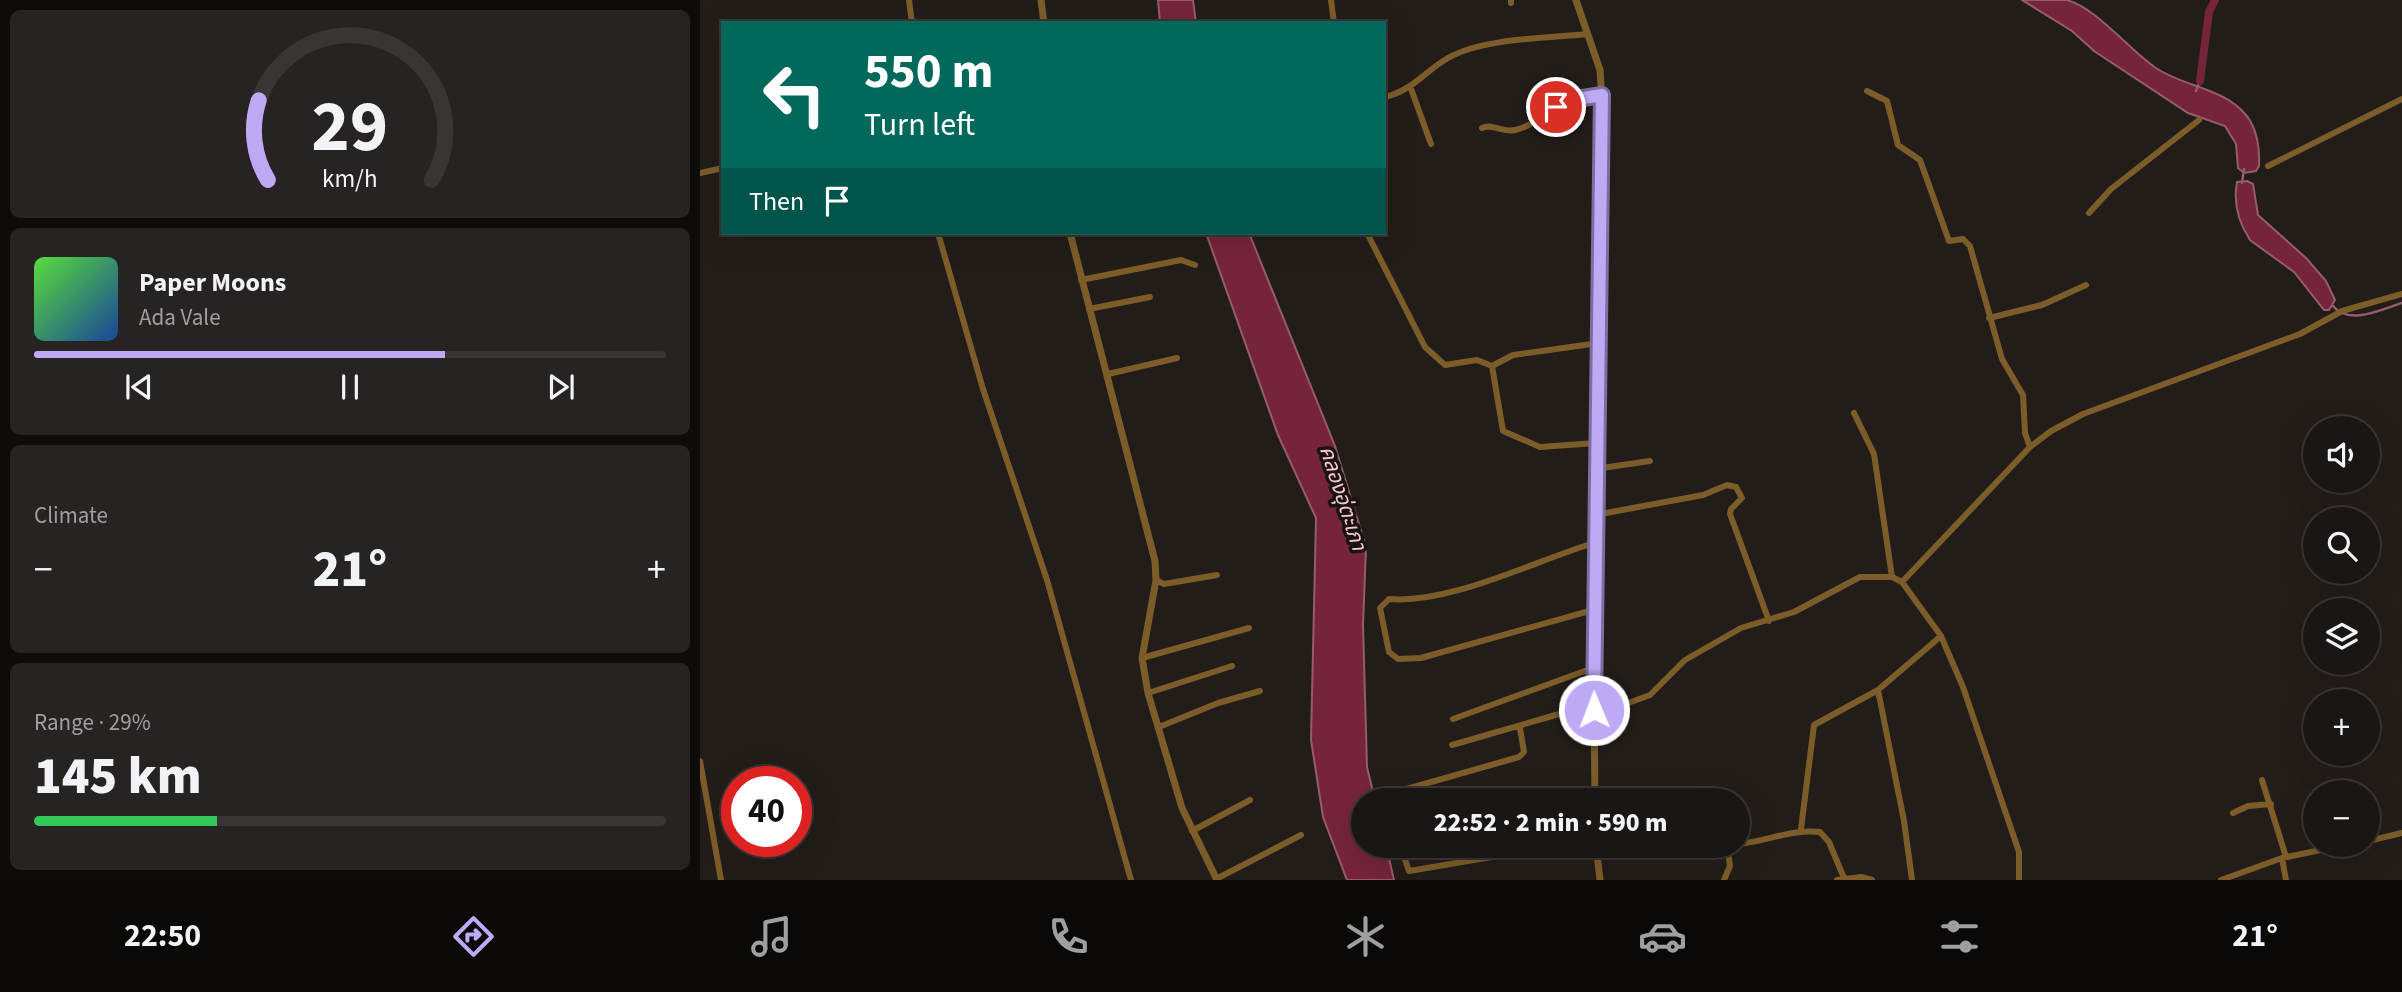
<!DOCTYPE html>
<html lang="en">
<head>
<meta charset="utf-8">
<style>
  body { margin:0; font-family:"Source Sans 3","Noto Sans Thai",sans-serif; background:#272322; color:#f1f3f6; height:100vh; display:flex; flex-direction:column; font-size:26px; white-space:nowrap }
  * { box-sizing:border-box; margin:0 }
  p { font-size:23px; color:#9f9fa0 }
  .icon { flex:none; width:38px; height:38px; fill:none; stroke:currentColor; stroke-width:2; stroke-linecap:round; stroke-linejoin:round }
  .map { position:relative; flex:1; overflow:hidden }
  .side { display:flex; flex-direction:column; gap:10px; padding:10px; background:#0e0c0b; width:700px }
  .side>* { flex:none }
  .hud { position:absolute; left:21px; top:21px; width:665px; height:214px; border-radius:0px; box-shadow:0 7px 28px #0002,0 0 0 2px #383534; background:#00695c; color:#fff; overflow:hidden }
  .fabs { position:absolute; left:1603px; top:416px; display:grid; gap:14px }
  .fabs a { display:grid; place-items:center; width:77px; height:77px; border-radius:50%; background:#1a1614; box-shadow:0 7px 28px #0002,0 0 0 2px #383534; font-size:35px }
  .speed { position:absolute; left:21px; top:766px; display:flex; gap:14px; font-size:35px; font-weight:700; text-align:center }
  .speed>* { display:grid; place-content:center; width:91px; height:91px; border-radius:50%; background:#1a1614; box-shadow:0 7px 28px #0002,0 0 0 2px #383534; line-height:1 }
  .speed .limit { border:10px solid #d22; background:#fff; color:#111 }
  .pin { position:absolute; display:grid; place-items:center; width:60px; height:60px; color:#fff; margin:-30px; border:4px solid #fff; border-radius:50%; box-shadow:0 2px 7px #0007 }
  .me { position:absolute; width:77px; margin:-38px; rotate:359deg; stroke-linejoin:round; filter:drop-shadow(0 0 5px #0008) }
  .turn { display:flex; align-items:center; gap:24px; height:147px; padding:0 28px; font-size:32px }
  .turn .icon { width:91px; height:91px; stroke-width:2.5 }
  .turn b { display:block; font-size:49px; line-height:60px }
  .then { display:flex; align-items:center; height:66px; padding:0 28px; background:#0003; gap:14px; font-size:26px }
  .big { font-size:52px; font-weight:800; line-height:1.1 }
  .side .tile { flex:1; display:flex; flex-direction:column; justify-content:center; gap:10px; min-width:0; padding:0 24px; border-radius:10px; background:#272322 }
  .side .dial { align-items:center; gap:0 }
  .dial svg { height:182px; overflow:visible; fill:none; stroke:#383534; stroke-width:7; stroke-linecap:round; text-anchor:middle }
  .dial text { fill:#f1f3f6; stroke:none }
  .song { display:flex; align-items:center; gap:21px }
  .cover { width:84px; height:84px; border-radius:10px; background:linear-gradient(135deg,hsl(110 70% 55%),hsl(220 70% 35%)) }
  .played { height:7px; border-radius:4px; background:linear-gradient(90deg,#bea9f5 65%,#383534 65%) }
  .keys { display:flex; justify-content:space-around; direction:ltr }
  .heat { display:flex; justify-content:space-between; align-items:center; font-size:38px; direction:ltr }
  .charge { height:10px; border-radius:5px; background:linear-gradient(90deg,#34c759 29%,#383534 0) }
  .trip { position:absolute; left:651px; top:788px; width:399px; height:70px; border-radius:35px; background:#1a1614; box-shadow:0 7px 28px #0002,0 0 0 2px #383534; font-weight:800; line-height:70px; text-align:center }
  .tab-bar { display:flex; height:112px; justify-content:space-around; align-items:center; background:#0a0908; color:#9f9fa0 }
  .tab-bar .icon { width:49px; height:49px }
  .tab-bar .current { color:#bea9f5 }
  .tab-bar b { font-size:32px; color:#f1f3f6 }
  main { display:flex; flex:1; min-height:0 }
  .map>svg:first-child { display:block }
  .water { fill:#75243b; stroke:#955c6b; stroke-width:2 }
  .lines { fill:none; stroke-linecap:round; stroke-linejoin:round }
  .stream { stroke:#955c6b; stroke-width:2.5 }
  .canal { stroke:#75243b; stroke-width:8 }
  .minor { stroke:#7c5d2a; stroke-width:6 }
  .tertiary { stroke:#7c5d2a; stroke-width:7 }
  .route-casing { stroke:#7c6e9f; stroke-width:18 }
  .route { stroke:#bea9f5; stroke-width:12 }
  .labels { text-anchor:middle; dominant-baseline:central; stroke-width:7; stroke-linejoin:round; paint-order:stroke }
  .water-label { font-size:21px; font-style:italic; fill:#f9c7d0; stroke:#1a1411 }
</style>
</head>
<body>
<main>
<section class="side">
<div class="tile dial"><svg viewBox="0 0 100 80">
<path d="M14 69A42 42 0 1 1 86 69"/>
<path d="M14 69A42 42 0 0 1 10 34" stroke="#bea9f5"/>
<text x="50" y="56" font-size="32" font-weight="700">29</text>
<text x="50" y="72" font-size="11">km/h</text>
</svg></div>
<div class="tile">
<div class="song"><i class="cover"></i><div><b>Paper Moons</b><p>Ada Vale</p></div></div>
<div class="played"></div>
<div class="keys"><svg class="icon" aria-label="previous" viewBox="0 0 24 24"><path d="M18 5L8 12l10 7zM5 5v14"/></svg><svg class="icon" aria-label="pause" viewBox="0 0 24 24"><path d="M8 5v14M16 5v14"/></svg><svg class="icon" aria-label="next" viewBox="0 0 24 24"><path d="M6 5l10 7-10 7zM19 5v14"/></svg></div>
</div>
<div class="tile"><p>Climate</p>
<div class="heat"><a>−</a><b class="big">21°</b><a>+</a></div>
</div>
<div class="tile"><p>Range · 29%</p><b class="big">145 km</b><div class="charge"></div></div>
</section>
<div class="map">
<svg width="1702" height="880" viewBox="0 0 1702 880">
  <rect width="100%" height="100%" fill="#231d1a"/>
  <path class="water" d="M458,0H493L496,23H460Z
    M1322,0C1336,0 1352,0 1366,0C1395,6 1430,51 1456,68C1484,87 1524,88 1546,115C1557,128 1560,149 1559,166L1556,171L1544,173L1538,168L1536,144L1525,126L1488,113L1394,51L1372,31Z
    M1547,181L1553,184L1558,215L1606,258L1626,281L1635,300L1629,310H1624L1594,272L1550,240C1539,223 1533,203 1537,182Z
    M506,233H549L635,446L666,547L663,625L667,767L675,800H663V845H686L694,880H647L623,817L611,740L616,518L578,435Z"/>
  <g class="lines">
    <path class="stream" d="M1496,91L1500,81
      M1542,183L1544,169
      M1633,306C1649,326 1682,309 1702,303"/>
    <path class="canal" d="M1500,81L1509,12L1515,0"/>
    <path class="minor" d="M209,0L212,23
      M631,0L634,23
      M811,0V3
      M710,86L731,144
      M1167,91L1187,101L1198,145L1220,160L1249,241L1263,239L1270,246L1302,359L1323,395L1325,433L1330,447
      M684,97C711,92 725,71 748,58C783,38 848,38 888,34
      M782,128C793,123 803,133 815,130C835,126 849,108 869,101C879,97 892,97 902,95
      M1568,166L1702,99
      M0,173L23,168
      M1389,213L1411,189L1499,120
      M238,233L283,389L347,580L431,880
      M667,233L725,347L745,365L777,360L792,366L803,431L840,447L896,443
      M381,280L481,260L495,265
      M389,309L450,297
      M1289,318L1342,305L1386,285
      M792,366L813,355L899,343
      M408,374L477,358
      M1154,413L1174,454L1192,577
      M895,469L950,461
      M895,515L1003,495L1027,485L1036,487L1042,498L1031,509L1030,514L1069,621
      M456,580L464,584L517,575
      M1202,582L1330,447L1351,431L1383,414L1600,334L1642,311L1702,294
      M893,610L721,658L698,659L689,652L680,608L689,599C751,604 834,561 894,543
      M442,658L549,628
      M448,693L532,666
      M753,719L893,668
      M459,727L518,703L560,691
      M752,745L866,712L920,706L950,695L985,660L1041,628L1094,612L1160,577H1192L1202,582L1241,636L1263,687L1319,852V880
      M0,761L21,880
      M1562,780L1586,857
      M687,800L689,794L819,757L824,752L820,728
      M1533,813L1548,806L1571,804
      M1101,829L1114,725L1178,690
      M492,831L550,800
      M1668,841L1702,833
      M1038,844C1069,841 1090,829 1120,832L1129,842L1144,878
      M700,845L709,871L863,845
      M1582,858L1586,880
      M516,879L601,835
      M1024,880L1030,866L1027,845
      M1137,880L1161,877L1172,880
      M1212,880L1204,821L1178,690L1241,636
      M1521,880L1582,858L1645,845"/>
    <path class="tertiary" d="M341,0L344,23
      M876,0L900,70L904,131L893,610L895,800
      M370,233L455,561L456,580L442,658L448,693L482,808L517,880
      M896,845L900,880"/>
  </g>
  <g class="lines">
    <g class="route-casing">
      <path id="route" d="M856,107L870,100L902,95L894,710"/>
    </g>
    <use href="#route" class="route"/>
  </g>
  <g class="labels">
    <g class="water-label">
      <text transform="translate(643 498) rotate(72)">คลองอุ่ตะเภา</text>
    </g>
  </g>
</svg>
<div class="fabs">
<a><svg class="icon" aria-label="sound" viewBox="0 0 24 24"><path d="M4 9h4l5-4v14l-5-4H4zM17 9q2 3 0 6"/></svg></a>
<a><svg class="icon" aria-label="search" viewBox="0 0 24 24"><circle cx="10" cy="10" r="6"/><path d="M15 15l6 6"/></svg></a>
<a><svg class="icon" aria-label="layers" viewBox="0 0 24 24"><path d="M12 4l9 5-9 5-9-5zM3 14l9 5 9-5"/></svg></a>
<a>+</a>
<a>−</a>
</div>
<div class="speed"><div class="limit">40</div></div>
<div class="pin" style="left:856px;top:107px;background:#d93025"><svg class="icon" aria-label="arrive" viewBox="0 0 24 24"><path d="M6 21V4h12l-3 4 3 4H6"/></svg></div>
<svg class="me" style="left:894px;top:710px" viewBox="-20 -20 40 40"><circle r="17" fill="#bea9f5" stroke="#fff" stroke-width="3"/><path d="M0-11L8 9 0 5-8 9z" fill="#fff"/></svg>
<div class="trip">22:52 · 2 min · 590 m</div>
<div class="hud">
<div class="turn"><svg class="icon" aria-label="left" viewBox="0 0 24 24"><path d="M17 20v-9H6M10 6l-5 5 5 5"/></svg><div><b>550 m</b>Turn left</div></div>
<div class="then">Then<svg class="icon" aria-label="arrive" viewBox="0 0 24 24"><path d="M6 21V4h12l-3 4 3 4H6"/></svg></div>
</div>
</div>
</main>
<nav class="tab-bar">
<b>22:50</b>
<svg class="icon current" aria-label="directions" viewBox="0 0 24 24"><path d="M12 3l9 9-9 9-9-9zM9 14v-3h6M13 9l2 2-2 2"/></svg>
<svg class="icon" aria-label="music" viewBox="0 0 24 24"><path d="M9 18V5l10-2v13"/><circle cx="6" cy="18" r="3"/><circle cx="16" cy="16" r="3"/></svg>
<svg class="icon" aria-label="phone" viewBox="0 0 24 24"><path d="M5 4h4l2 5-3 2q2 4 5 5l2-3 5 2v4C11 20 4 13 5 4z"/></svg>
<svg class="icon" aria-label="climate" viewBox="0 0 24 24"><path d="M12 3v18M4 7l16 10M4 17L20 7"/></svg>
<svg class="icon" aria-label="car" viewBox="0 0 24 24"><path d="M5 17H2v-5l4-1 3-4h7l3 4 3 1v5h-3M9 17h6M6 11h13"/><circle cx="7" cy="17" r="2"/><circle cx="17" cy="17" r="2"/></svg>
<svg class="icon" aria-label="filters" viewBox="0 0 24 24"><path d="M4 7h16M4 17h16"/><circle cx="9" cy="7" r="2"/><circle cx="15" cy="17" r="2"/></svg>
<b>21°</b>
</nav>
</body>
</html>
